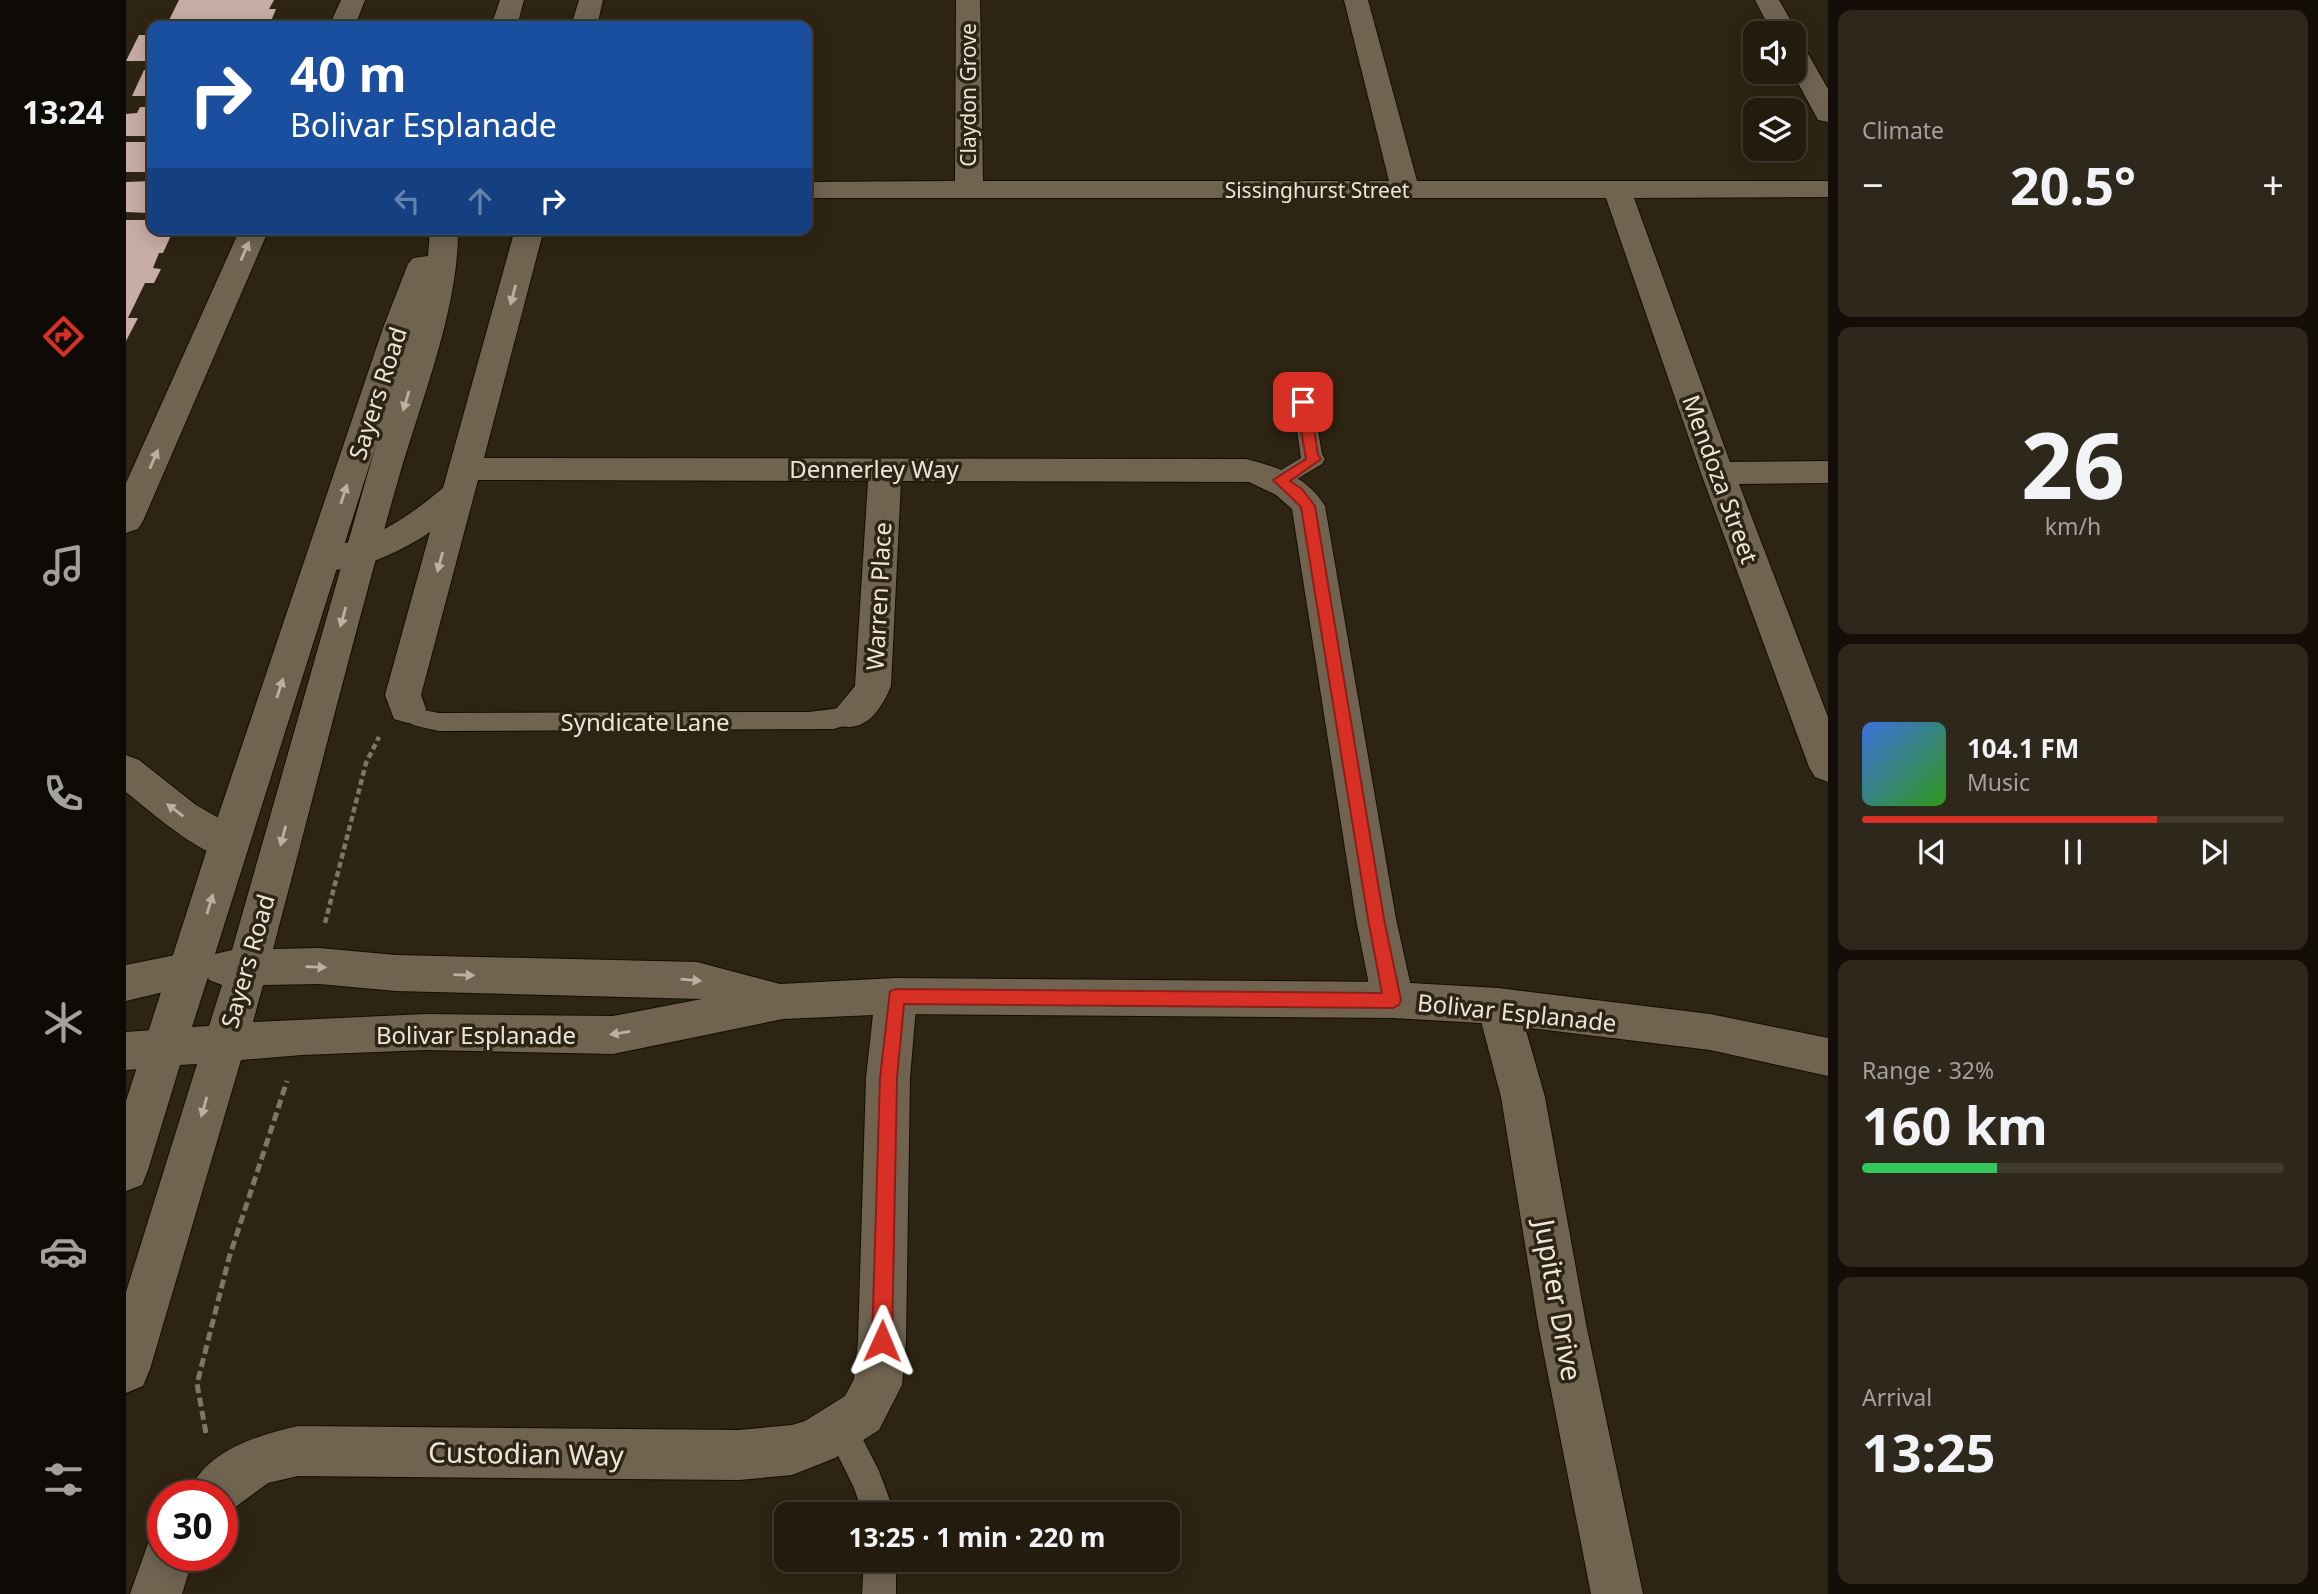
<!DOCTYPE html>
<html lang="en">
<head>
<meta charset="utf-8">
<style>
  body { margin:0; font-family:"Noto Sans",sans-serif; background:#2e281c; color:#f1f3f6; height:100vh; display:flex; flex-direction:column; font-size:26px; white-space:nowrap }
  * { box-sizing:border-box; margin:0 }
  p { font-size:23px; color:#a2a19e }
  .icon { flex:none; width:38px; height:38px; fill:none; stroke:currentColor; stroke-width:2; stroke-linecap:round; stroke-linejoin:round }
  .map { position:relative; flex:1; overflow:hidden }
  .drawer { display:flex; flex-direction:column; gap:10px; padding:10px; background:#130f08; width:490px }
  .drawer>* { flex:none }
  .guide { position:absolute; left:21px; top:21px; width:665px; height:214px; border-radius:14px; box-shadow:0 4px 18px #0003,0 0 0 2px #3f392e; background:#1a4fa0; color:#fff; overflow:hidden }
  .controls { position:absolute; left:1617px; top:21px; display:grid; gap:14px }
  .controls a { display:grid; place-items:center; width:63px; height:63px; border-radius:14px; background:#221b0e; box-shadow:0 4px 18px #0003,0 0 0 2px #3f392e; font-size:35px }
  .speed { position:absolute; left:21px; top:1480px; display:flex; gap:14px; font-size:35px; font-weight:700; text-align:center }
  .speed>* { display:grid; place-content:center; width:91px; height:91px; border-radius:50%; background:#221b0e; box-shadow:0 4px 18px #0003,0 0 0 2px #3f392e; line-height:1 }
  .speed .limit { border:10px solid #d22; background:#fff; color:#111 }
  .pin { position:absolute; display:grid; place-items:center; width:60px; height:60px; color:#fff; margin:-30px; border-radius:14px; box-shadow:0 4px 10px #0006 }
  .me { position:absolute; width:77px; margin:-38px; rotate:1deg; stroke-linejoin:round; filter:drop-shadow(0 0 5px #0008) }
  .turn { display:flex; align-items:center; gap:24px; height:147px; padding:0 28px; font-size:32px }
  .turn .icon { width:91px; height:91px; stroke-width:2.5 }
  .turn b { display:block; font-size:49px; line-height:60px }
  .lanes { display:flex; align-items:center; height:66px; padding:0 28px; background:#0003; justify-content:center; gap:35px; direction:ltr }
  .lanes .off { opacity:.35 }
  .big { font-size:52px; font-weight:700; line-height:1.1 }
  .drawer .card { flex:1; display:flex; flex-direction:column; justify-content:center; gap:10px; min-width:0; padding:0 24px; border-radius:14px; background:#2e281c }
  .drawer .dial { align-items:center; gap:0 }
  .dial b { font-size:91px; line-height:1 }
  .song { display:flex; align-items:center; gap:21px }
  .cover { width:84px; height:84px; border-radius:10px; background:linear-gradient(135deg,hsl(220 70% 55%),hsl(110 70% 35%)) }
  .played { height:7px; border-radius:4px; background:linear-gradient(90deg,#d93025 70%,#3f392e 70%) }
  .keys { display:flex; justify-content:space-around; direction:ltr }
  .heat { display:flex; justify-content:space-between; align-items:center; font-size:38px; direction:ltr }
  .charge { height:10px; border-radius:5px; background:linear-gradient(90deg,#34c759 32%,#3f392e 0) }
  .trip { position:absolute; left:648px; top:1502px; width:406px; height:70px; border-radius:14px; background:#221b0e; box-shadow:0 4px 18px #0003,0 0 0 2px #3f392e; font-weight:700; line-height:70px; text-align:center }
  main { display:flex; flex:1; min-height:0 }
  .dock { display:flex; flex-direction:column; width:126px; justify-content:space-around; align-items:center; background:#0e0b06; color:#a2a19e }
  .dock .icon { width:49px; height:49px }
  .dock .current { color:#d93025 }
  .dock b { font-size:32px; color:#f1f3f6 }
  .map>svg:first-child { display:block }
  .building { fill:#c7aca7 }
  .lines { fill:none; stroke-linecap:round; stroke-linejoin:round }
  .lane-casing { stroke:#160d01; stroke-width:2 }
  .street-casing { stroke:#160d01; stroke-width:2 }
  .secondary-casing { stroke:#160d01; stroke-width:2 }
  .path-far1 { stroke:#7f7668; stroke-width:4.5; stroke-dasharray:6 3.5; stroke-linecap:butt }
  .path { stroke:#7f7668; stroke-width:5; stroke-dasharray:9 4.5; stroke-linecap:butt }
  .lane { fill:#706451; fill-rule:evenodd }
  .street { fill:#706451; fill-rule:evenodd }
  .secondary { fill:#706451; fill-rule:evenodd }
  .oneway { fill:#bab1a3 }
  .route { fill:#d93025; stroke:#8d1f18; stroke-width:2 }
  .labels { text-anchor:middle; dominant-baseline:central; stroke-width:7; stroke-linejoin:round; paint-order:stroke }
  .far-street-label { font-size:21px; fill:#ece5da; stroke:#2e2413 }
  .street-label { font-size:24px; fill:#ece5da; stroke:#2e2413 }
  .near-street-label { font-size:28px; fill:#ece5da; stroke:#2e2413 }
</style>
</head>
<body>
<main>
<nav class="dock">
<b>13:24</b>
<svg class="icon current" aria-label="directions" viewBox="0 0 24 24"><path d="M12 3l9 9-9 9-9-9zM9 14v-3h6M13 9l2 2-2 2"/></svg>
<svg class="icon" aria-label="music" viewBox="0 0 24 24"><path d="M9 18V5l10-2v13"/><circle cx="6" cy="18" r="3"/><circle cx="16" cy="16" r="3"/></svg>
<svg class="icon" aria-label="phone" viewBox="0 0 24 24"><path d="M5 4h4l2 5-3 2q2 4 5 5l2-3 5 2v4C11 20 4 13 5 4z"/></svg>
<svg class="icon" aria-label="climate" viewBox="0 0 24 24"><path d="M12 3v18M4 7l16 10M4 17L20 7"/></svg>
<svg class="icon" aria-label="car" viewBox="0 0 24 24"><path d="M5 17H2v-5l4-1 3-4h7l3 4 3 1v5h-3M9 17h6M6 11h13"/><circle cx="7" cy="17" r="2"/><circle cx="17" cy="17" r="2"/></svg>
<svg class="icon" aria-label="filters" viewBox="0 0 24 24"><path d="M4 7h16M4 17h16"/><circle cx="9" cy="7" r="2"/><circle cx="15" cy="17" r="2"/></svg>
</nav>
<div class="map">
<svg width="1702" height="1594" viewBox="0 0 1702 1594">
  <rect width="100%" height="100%" fill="#2e2413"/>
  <path class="building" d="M53,0H148L143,9H150L143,26H40Z
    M13,35H26V61H0Z
    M18,70H26V96H6Z
    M14,107H26V136H0V114L11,113Z
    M0,142H26V172H0Z
    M26,181V229H48L37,253H33L27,268L35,269L28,283H19L2,318H12L0,341V220H19L23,213L0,212V182Z"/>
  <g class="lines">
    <g class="lane-casing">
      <path id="lane" d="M1177,395L1184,397L1187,402L1196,454L1199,459L1196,464L1161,485H1147L1143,480L1147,475L1175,458L1167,402L1170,397Z
        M281,700L298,710L313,713L681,712C696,711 720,705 732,709L736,715L732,721L708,729L313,731C296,727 278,726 269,709L273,703Z
        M714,1411L725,1416L753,1471L769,1514H737L728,1488L698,1427L703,1416Z
        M738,1559H770V1594H736Z"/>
    </g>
    <g class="street-casing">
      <path id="street" d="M215,0H239L229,26H203Z
        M453,0H477L471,26H445Z
        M830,0H854L857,181H1263L1218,0H1242L1291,181H1702V197L1508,198L1604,462L1702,461V483L1613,484L1702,717V782L1689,777L1683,767L1575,473L1480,198H681V182L829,181Z
        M1629,0H1653L1672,33L1668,38V33H1646Z
        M1668,42L1677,45L1702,89V122L1692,120L1666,72Z
        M114,229H143L17,521L12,529L0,533V483Z
        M389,229H418L358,458L1120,459C1152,467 1181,477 1199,506L1270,919L1288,1000L1282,1013L1267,1018L1252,1013L1246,1000L1230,919L1166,509L1150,495L1123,482L775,481L765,686C755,710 739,734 711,725L705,715L729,686L742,481L352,480L295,695L300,709L294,719L281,723L268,719L259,695L304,532C276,552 219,578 185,568L180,559L185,550C199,546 214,545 228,541C262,532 290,510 317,488Z
        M0,755L13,760L70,805L117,832L123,843L117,854C112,856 106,859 101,858C74,855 21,809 0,792Z
        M64,952L79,958L85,970L79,982L0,1001V965Z
        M770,978L785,983L791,996L784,1078L780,1341L776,1385L753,1430L709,1458L666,1475L613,1480L172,1476L142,1483L96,1517V1496H61C78,1451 129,1436 172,1426L613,1430L666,1425L679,1421L719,1396L728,1379L732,1341L740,1078L749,996L755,983Z
        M1372,988L1387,993L1393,1006L1419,1097L1460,1324L1517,1594H1465L1412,1324L1375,1097L1351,1006L1357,993Z
        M41,1029L56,1035L62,1048L56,1061L41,1067L0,1070V1032Z
        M37,1532V1556H68L56,1594H4L24,1538Z"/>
    </g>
    <g class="secondary-casing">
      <path id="secondary" d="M374,0H398L391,26H365Z
        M304,229H332C333,308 295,401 273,477C228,633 189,792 147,949L193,948L270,955L571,962L654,984L770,978L1267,982L1372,988L1584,1014L1702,1038V1076L1584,1050L1372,1024L1267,1018L770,1014L657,1019L487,1054L300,1050L176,1055L115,1060L24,1369L17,1386L0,1393V1292L71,1064L54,1065L22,1170L16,1185L0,1191V1101L83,843L257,328L282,264L287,258L302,256ZM251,441L106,950L89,954ZM82,977L83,980L96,985L83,1026L66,1027ZM193,984L270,991L576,999L487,1016L300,1014L127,1022L137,985Z"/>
    </g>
    <path class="path-far1" d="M199,923L240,763L253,737"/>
    <path class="path" d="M80,1433L71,1384L103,1258L161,1081"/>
    <use href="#lane" class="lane"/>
    <use href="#street" class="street"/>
    <use href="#secondary" class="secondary"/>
  </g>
  <defs><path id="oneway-solid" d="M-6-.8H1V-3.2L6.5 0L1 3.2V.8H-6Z" transform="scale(1.75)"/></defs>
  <g class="oneway">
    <use href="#oneway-solid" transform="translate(119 251) rotate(-66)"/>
    <use href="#oneway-solid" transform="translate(387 295) rotate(105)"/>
    <use href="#oneway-solid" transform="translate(280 401) rotate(107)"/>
    <use href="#oneway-solid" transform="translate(28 459) rotate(-66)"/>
    <use href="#oneway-solid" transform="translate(218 494) rotate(-72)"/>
    <use href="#oneway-solid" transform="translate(314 562) rotate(105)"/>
    <use href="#oneway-solid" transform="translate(217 617) rotate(106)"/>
    <use href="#oneway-solid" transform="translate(154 688) rotate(-72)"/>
    <use href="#oneway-solid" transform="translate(49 810) rotate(-143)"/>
    <use href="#oneway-solid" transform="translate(157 836) rotate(105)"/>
    <use href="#oneway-solid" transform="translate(84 904) rotate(-73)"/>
    <use href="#oneway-solid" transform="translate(190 967) rotate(2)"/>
    <use href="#oneway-solid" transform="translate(338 975) rotate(2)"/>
    <use href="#oneway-solid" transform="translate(565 980) rotate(5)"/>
    <use href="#oneway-solid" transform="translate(494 1033) rotate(171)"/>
    <use href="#oneway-solid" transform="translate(78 1107) rotate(106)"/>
  </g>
  <path class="route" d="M1177,398L1184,402L1192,455L1195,459L1164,481L1176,489L1189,506L1258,919L1275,1000L1273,1005L1267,1008L778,1004L771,1078L766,1341L763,1347L756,1350L749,1347L746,1341L754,1078L764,991L770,989L1256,993L1242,919L1175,507L1147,480L1180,459L1170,402Z"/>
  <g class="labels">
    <g class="far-street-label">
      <text transform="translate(842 95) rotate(-90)">Claydon Grove</text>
      <text x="1191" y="190">Sissinghurst Street</text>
    </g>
    <g class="street-label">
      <text transform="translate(251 393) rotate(-72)">Sayers Road</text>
      <text x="748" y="468">Dennerley Way</text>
      <text transform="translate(1595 479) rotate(70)">Mendoza Street</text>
      <text transform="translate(752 596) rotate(-87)">Warren Place</text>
      <text x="519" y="721">Syndicate Lane</text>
      <text transform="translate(121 961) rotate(-74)">Sayers Road</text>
      <text transform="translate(1391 1012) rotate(6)">Bolivar Esplanade</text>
      <text x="350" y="1034">Bolivar Esplanade</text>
    </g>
    <g class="near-street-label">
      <text transform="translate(1433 1300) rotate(80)">Jupiter Drive</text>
      <text transform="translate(400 1453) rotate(1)">Custodian Way</text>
    </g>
  </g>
</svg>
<div class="controls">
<a><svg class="icon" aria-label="sound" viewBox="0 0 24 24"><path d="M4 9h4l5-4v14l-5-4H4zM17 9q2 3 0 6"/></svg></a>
<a><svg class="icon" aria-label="layers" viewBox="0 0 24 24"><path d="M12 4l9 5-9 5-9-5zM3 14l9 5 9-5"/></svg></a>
</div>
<div class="speed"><div class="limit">30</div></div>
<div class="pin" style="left:1177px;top:402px;background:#d93025"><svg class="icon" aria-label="arrive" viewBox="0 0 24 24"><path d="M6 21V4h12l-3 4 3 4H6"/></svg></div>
<svg class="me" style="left:756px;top:1341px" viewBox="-20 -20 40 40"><path d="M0-17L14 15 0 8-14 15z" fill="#d93025" stroke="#fff" stroke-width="4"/></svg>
<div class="trip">13:25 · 1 min · 220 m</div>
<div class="guide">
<div class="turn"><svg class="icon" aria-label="right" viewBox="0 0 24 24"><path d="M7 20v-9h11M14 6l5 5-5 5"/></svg><div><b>40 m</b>Bolivar Esplanade</div></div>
<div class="lanes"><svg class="icon off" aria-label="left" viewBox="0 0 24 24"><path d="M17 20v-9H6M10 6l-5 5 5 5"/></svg><svg class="icon off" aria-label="ahead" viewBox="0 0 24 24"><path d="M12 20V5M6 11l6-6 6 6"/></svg><svg class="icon" aria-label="right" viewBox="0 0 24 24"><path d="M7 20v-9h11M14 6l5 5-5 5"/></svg></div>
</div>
</div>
<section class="drawer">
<div class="card"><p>Climate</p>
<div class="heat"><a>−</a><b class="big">20.5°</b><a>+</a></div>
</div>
<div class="card dial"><b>26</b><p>km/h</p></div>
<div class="card">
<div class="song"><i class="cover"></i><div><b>104.1 FM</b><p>Music</p></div></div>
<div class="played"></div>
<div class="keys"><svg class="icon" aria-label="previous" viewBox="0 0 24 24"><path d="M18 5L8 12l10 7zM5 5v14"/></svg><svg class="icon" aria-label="pause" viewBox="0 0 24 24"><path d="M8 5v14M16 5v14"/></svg><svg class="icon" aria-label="next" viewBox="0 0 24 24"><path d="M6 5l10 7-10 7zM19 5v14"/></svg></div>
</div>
<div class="card"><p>Range · 32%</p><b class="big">160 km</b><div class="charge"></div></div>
<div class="card"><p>Arrival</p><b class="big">13:25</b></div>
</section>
</main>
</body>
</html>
